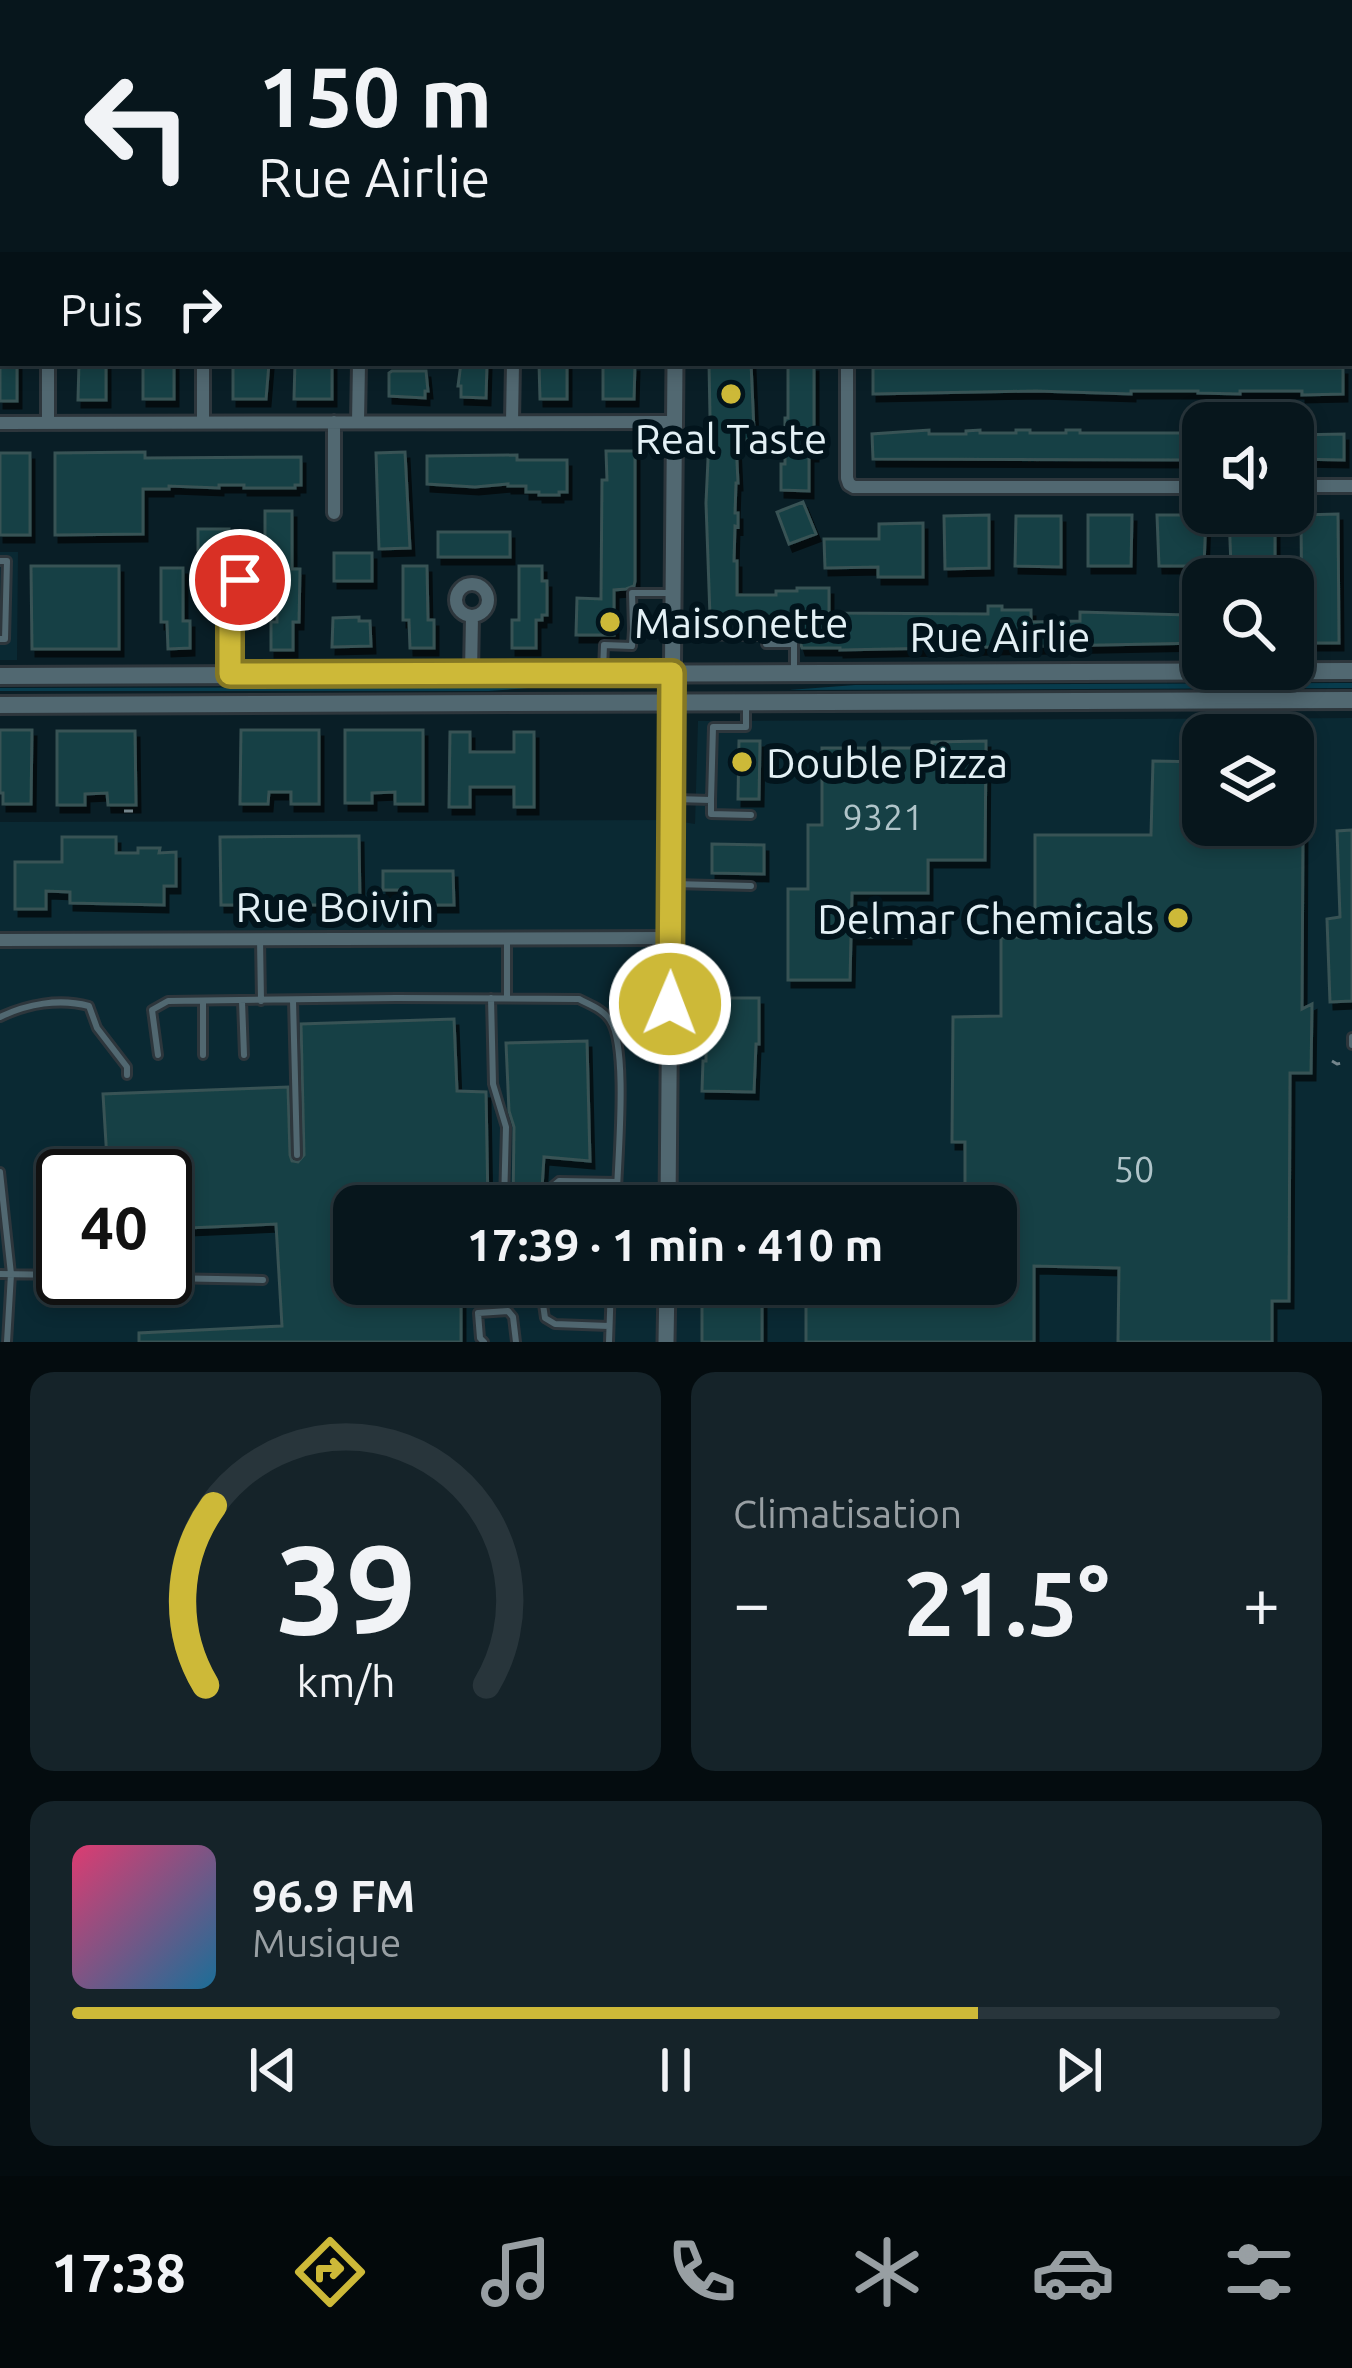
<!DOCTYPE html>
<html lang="fr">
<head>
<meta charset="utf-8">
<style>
  body { margin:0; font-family:Ubuntu,sans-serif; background:#152329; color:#f1f3f6; height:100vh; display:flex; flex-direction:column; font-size:45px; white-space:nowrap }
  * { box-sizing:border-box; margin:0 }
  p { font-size:39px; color:#989fa3 }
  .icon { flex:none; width:66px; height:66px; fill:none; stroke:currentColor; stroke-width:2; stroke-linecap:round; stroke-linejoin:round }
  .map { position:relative; height:1342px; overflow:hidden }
  .panel { display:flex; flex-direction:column; gap:30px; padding:30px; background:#040c0f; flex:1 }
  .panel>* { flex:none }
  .hud { position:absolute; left:0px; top:0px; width:1353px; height:366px; box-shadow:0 6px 18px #0003,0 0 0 3px #28353b; background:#07161c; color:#f1f3f6; overflow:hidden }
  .controls { position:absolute; left:1182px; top:402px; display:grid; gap:24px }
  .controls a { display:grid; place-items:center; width:132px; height:132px; border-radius:24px; background:#07161c; box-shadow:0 6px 18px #0003,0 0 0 3px #28353b; font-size:60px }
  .speed { position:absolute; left:36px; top:1149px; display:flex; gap:24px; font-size:60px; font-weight:700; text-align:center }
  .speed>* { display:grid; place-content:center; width:156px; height:156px; border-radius:50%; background:#07161c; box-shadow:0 6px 18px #0003,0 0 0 3px #28353b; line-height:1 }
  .speed .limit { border:6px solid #111; border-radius:18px; background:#fff; color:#111 }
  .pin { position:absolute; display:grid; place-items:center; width:102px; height:102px; color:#fff; margin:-51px; border:6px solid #fff; border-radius:50%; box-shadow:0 3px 12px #0007 }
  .me { position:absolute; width:132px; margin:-66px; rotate:1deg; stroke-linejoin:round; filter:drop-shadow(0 0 9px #0008) }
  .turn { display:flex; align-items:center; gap:42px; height:252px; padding:0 60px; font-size:54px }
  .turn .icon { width:156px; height:156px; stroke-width:2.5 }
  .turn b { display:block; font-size:84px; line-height:102px }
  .then { display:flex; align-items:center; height:114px; padding:0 60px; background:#0003; gap:24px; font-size:45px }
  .big { font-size:90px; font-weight:600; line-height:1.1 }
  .panel .tile { flex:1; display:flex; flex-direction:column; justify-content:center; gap:18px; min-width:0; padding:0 42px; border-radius:24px; background:#152329 }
  .panel .dial { align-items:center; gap:0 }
  .dial svg { height:312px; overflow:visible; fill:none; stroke:#28353b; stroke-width:7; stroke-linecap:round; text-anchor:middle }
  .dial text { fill:#f1f3f6; stroke:none }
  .song { display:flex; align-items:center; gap:36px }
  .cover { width:144px; height:144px; border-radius:18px; background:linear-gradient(135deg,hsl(340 70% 55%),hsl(200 70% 35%)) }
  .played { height:12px; border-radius:6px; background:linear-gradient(90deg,#cdb938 75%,#28353b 75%) }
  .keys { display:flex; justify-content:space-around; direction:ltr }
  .heat { display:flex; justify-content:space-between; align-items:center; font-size:66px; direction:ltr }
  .panel .tiles { flex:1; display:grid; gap:30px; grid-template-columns:1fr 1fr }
  .tile:last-child { grid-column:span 2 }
  .trip { position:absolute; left:333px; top:1185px; width:684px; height:120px; border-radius:24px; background:#07161c; box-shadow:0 6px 18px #0003,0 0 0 3px #28353b; font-weight:600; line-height:120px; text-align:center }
  .tab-bar { display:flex; height:192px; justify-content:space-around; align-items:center; background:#03090b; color:#989fa3 }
  .tab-bar .icon { width:84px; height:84px }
  .tab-bar .on { color:#cdb938 }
  .tab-bar b { font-size:54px; color:#f1f3f6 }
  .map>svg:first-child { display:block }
  .built { fill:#0a2933; fill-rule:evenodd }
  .green { fill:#083c4d }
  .building { fill:#154144; stroke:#395254; stroke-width:3; filter:url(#shadow) }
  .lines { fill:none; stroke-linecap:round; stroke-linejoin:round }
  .service-casing { stroke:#2d363c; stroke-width:12 }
  .minor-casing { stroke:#2d363c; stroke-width:18 }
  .tertiary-casing { stroke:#2d363c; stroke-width:21 }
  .secondary-casing { stroke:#2d363c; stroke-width:22 }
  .path { stroke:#74858c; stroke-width:3; stroke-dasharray:9 9; stroke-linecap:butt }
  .service { stroke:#516871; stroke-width:6 }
  .minor { stroke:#516871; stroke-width:12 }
  .tertiary { stroke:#516871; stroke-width:15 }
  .secondary { stroke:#516871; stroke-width:16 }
  .route-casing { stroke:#857824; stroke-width:30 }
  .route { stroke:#cdb938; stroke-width:21 }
  .poi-dot { fill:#cdb938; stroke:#02141c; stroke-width:4.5 }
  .labels { text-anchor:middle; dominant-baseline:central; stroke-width:12; stroke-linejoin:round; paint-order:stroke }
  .number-label { font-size:36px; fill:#b0c4c9 }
  .poi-label { font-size:42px; fill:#e3f0f5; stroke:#02141c; text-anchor:start }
  .street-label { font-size:42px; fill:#e3f0f5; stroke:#02141c }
</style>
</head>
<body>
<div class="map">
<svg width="1352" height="1342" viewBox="0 0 1352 1342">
  <defs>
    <filter id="shadow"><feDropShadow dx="4" dy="7" stdDeviation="0" flood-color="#0009"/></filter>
  </defs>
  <rect width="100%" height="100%" fill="#091e26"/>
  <path class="built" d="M0,552H18L17,660H0Z
    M1352,718V1342H0V822L671,820L695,824L698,721ZM1203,735H1293V825H1203ZM63,1176H165V1278H63ZM354,1206H996V1284H354Z"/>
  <path class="green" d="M0,0H656L657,3H3V14H0Z
    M1345,683H1352V688L789,690L855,685Z
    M555,684V686L489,691H0V688L487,687Z"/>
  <path class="building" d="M0,363H17V401H0Z
    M79,363H106V400H78Z
    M143,363H174V399H143Z
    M233,363H269L266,399H233Z
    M295,363H332V399H294Z
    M461,363H487L486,398L461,397V386H458Z
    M539,363H567V399H540Z
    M709,363H751L754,431H752V440H736L738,483H736L735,513H738V527L735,526L734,561H737V595H776V591H797V588H829V613L988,614V606H1002V610H1031V622L1080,621V612L1187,615V611H1203V643L840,650V648H802L799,638L782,637V616H710L706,503L710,416Z
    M603,365H635L634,399H603Z
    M814,365V454H809V491L781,490V464H785V418H788V366Z
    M873,368H1343V394L1302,395V391H1240V394L1198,393V391H1131V394L1036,391L873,394Z
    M392,371H426L428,391H425V398L389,396V373Z
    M929,430V434H966V431L980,430V433H1016V430H1030V433H1066V430H1080V433H1198V460L873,459L872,434Z
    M1344,434V460L1293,459V435Z
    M606,451H635V581L634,586L626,589L614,590V635H576L577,598L601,599L602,480H607Z
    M145,452V458L301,457V485H295V488H244V485H219V488L169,486V489H143V534L55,535V453Z
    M405,452L410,548L379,549L376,453Z
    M0,453H30V535H0Z
    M517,455V460H567V492H559V495H539V492H526V486H508V484L475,487L427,484V456Z
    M803,502L816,534L789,544L777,512Z
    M265,511H292V569H300L299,622H293V650H271V622H277L278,555H265Z
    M1338,514L1339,643H1302L1301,515Z
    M989,515V568L945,569L944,516Z
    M1088,515H1132L1131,566H1088Z
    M1157,515H1206L1204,566H1159Z
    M1229,515H1275V566H1231Z
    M1016,516H1061V567L1015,566Z
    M923,523V577H878V567L825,568L824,539H879V524Z
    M198,529H229V550H198Z
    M438,532H510V557H438Z
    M334,553H372V581H334Z
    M31,566H119V649H32Z
    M403,566H427L428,620H434V648H410L409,620H403Z
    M519,566H542V581H547V615H542V620H536V648H512V620H519Z
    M161,568H183V621H190V648L168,649L167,622H161Z
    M359,617V621H370L371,646L332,647L333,618Z
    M0,730H32L31,804H3V793H0Z
    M241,730H319V804H291V792H269L268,804H240Z
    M345,730H423V804H395V792L372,793V803H345Z
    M57,731H135L136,805H108L107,793L85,794V805H57Z
    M450,732H470V752H514V732H534V807H514V787H470V807H449Z
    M739,741H760L759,799H738Z
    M986,741L985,860H928V893H852L850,980H788V889H808V825H822V748H932V742Z
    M1153,761L1203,762V825H1303L1302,1009L1312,1004L1311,1073H1290L1289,1301H1272V1342H1118L1119,1268L1034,1266V1342H806V1284H996V1206H965V1142H952L953,1017L1001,1016V938L1035,936V835H1151Z
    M1352,830V1001L1330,1002L1327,919L1340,917L1337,831Z
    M359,836L360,905H221L220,837Z
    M62,837H116V853H138V848H160L159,853L176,852V886H164V905L70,903V892L46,891V909H15V862H62Z
    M712,844L764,845V874L712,873Z
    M383,871H453L454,905H401V890H383Z
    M853,926H907V937H853Z
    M706,998H759V1044H756L754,1092L702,1091L703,1061H706Z
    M454,1019L457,1091L486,1092L488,1206H354V1284H514V1296H461V1342H139V1333L282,1326L276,1224L165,1229V1176H108L103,1094L288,1087L290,1155L292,1161L298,1162L304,1155L301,1024Z
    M587,1041L590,1161L544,1157L541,1204L513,1206L514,1127L509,1111L506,1043Z
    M704,1192L764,1193L763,1206H704Z
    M702,1284H762V1342H702Z"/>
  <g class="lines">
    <g class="service-casing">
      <path id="service" d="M0,561H7L5,639H0
        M633,629L632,593H671
        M676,635L766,636V644H794V668
        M603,671L604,645L632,646L633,629L669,631
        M675,799L711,800V814L751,815
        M711,800L713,727H746V705
        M674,884L751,886
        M260,939L261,1001
        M491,998L493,1084L506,1127L504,1203
        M507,998V942
        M242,1001L244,1055
        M293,1001L297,1155
        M0,1017C27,1004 59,998 89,1006L97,1028L127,1067V1075
        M1352,1037V1045
        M158,1055L152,1010L168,1001L396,998L579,999C590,1005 603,1009 610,1020C628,1046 618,1155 617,1191
        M203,1055V1001
        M0,1172L11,1274L7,1342
        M548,1206L553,1186L559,1181L617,1182
        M616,1206L617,1191L664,1192
        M0,1274L63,1275
        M165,1278L263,1280
        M540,1284L545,1318L555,1324L609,1326
        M484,1342L480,1338L478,1313L508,1311L513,1317L516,1342
        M609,1342L611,1284"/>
    </g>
    <g class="minor-casing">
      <path id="minor" d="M846,0V3
        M1000,0V3
        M1110,0L1117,3
        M0,27H3
        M1350,332H1352
        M203,363V422
        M847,363V478L849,484L854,487H1203
        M48,422V363
        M334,422V513
        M358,422L359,363
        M512,422L513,363
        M0,423L674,422
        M1293,486H1352
        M213 593a17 17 0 1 1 34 0a17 17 0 1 1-34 0Z
        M456 600a16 16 0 1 1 32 0a16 16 0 1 1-32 0Z
        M230,610V674
        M471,673L472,616
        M0,940L670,938"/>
    </g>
    <g class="tertiary-casing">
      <path id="tertiary" d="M678,3L679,0
        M668,1206L675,363
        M666,1342L667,1284"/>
    </g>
    <g class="secondary-casing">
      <path id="secondary" d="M0,676L1352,671
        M0,705L1352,700"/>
    </g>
    <path class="path" d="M644,0L646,3
      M73,3V0
      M124,811H140
      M1332,1061L1337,1064L1347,1062"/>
    <use href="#service" class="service"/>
    <use href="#minor" class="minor"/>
    <use href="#tertiary" class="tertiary"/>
    <use href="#secondary" class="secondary"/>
  </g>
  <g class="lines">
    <g class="route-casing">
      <path id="route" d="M240,580L244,584L247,596L241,606L230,610V674L672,673L670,1004"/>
    </g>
    <use href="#route" class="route"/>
  </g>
  <g class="poi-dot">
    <circle cx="731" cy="394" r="12"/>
    <circle cx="610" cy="622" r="12"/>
    <circle cx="742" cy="762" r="12"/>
    <circle cx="1178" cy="918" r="12"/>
  </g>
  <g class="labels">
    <g class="number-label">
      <text x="883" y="816">9321</text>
      <text x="1134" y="1168">50</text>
    </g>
    <g class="poi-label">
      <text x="731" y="438" text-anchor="middle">Real Taste</text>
      <text x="634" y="622">Maisonette</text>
      <text x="766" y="762">Double Pizza</text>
      <text x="1154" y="918" text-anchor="end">Delmar Chemicals</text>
    </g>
    <g class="street-label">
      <text x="1000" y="636">Rue Airlie</text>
      <text x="335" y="906">Rue Boivin</text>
    </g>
  </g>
</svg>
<div class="controls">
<a><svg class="icon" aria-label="sound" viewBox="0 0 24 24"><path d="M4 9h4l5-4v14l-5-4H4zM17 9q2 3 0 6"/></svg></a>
<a><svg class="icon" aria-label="search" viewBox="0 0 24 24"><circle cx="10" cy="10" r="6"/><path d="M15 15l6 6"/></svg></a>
<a><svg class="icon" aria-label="layers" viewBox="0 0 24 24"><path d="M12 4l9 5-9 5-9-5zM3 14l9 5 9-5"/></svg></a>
</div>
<div class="speed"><div class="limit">40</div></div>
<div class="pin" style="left:240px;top:580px;background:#d93025"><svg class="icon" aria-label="arrive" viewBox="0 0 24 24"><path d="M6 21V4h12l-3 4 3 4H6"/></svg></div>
<svg class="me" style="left:670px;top:1004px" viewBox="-20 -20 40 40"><circle r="17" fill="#cdb938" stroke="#fff" stroke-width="3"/><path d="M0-11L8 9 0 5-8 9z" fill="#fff"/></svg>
<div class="trip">17:39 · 1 min · 410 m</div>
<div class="hud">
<div class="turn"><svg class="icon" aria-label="left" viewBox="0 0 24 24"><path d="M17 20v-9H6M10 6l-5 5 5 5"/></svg><div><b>150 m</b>Rue Airlie</div></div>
<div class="then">Puis<svg class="icon" aria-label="right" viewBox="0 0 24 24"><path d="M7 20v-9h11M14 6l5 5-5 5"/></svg></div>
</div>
</div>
<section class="panel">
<div class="tiles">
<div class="tile dial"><svg viewBox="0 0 100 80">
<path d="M14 69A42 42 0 1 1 86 69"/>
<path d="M14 69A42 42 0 0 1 16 23" stroke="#cdb938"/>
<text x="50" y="56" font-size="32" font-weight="700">39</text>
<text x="50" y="72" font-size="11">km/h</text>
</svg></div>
<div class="tile"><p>Climatisation</p>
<div class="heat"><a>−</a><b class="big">21.5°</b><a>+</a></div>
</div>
<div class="tile">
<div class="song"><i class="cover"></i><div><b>96.9 FM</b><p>Musique</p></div></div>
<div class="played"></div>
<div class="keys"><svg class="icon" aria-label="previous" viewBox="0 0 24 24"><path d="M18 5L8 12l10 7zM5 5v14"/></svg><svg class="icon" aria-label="pause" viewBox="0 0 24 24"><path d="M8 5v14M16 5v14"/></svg><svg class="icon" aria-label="next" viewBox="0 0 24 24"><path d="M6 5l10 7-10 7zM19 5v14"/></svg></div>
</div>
</div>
</section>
<nav class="tab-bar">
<b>17:38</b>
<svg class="icon on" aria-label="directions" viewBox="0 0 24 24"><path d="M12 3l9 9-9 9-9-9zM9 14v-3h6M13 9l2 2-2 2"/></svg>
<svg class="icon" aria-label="music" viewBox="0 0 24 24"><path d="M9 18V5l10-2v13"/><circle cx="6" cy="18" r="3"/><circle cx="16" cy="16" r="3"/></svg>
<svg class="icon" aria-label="phone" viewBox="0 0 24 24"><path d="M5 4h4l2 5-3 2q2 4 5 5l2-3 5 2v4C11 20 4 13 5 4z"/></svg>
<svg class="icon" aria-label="climate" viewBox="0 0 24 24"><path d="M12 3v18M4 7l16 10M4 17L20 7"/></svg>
<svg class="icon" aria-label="car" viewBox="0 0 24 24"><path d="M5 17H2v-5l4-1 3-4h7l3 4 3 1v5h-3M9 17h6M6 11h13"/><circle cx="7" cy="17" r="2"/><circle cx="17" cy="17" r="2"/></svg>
<svg class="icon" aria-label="filters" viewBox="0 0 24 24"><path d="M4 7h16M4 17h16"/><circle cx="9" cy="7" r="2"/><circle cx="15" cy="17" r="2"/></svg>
</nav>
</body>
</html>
